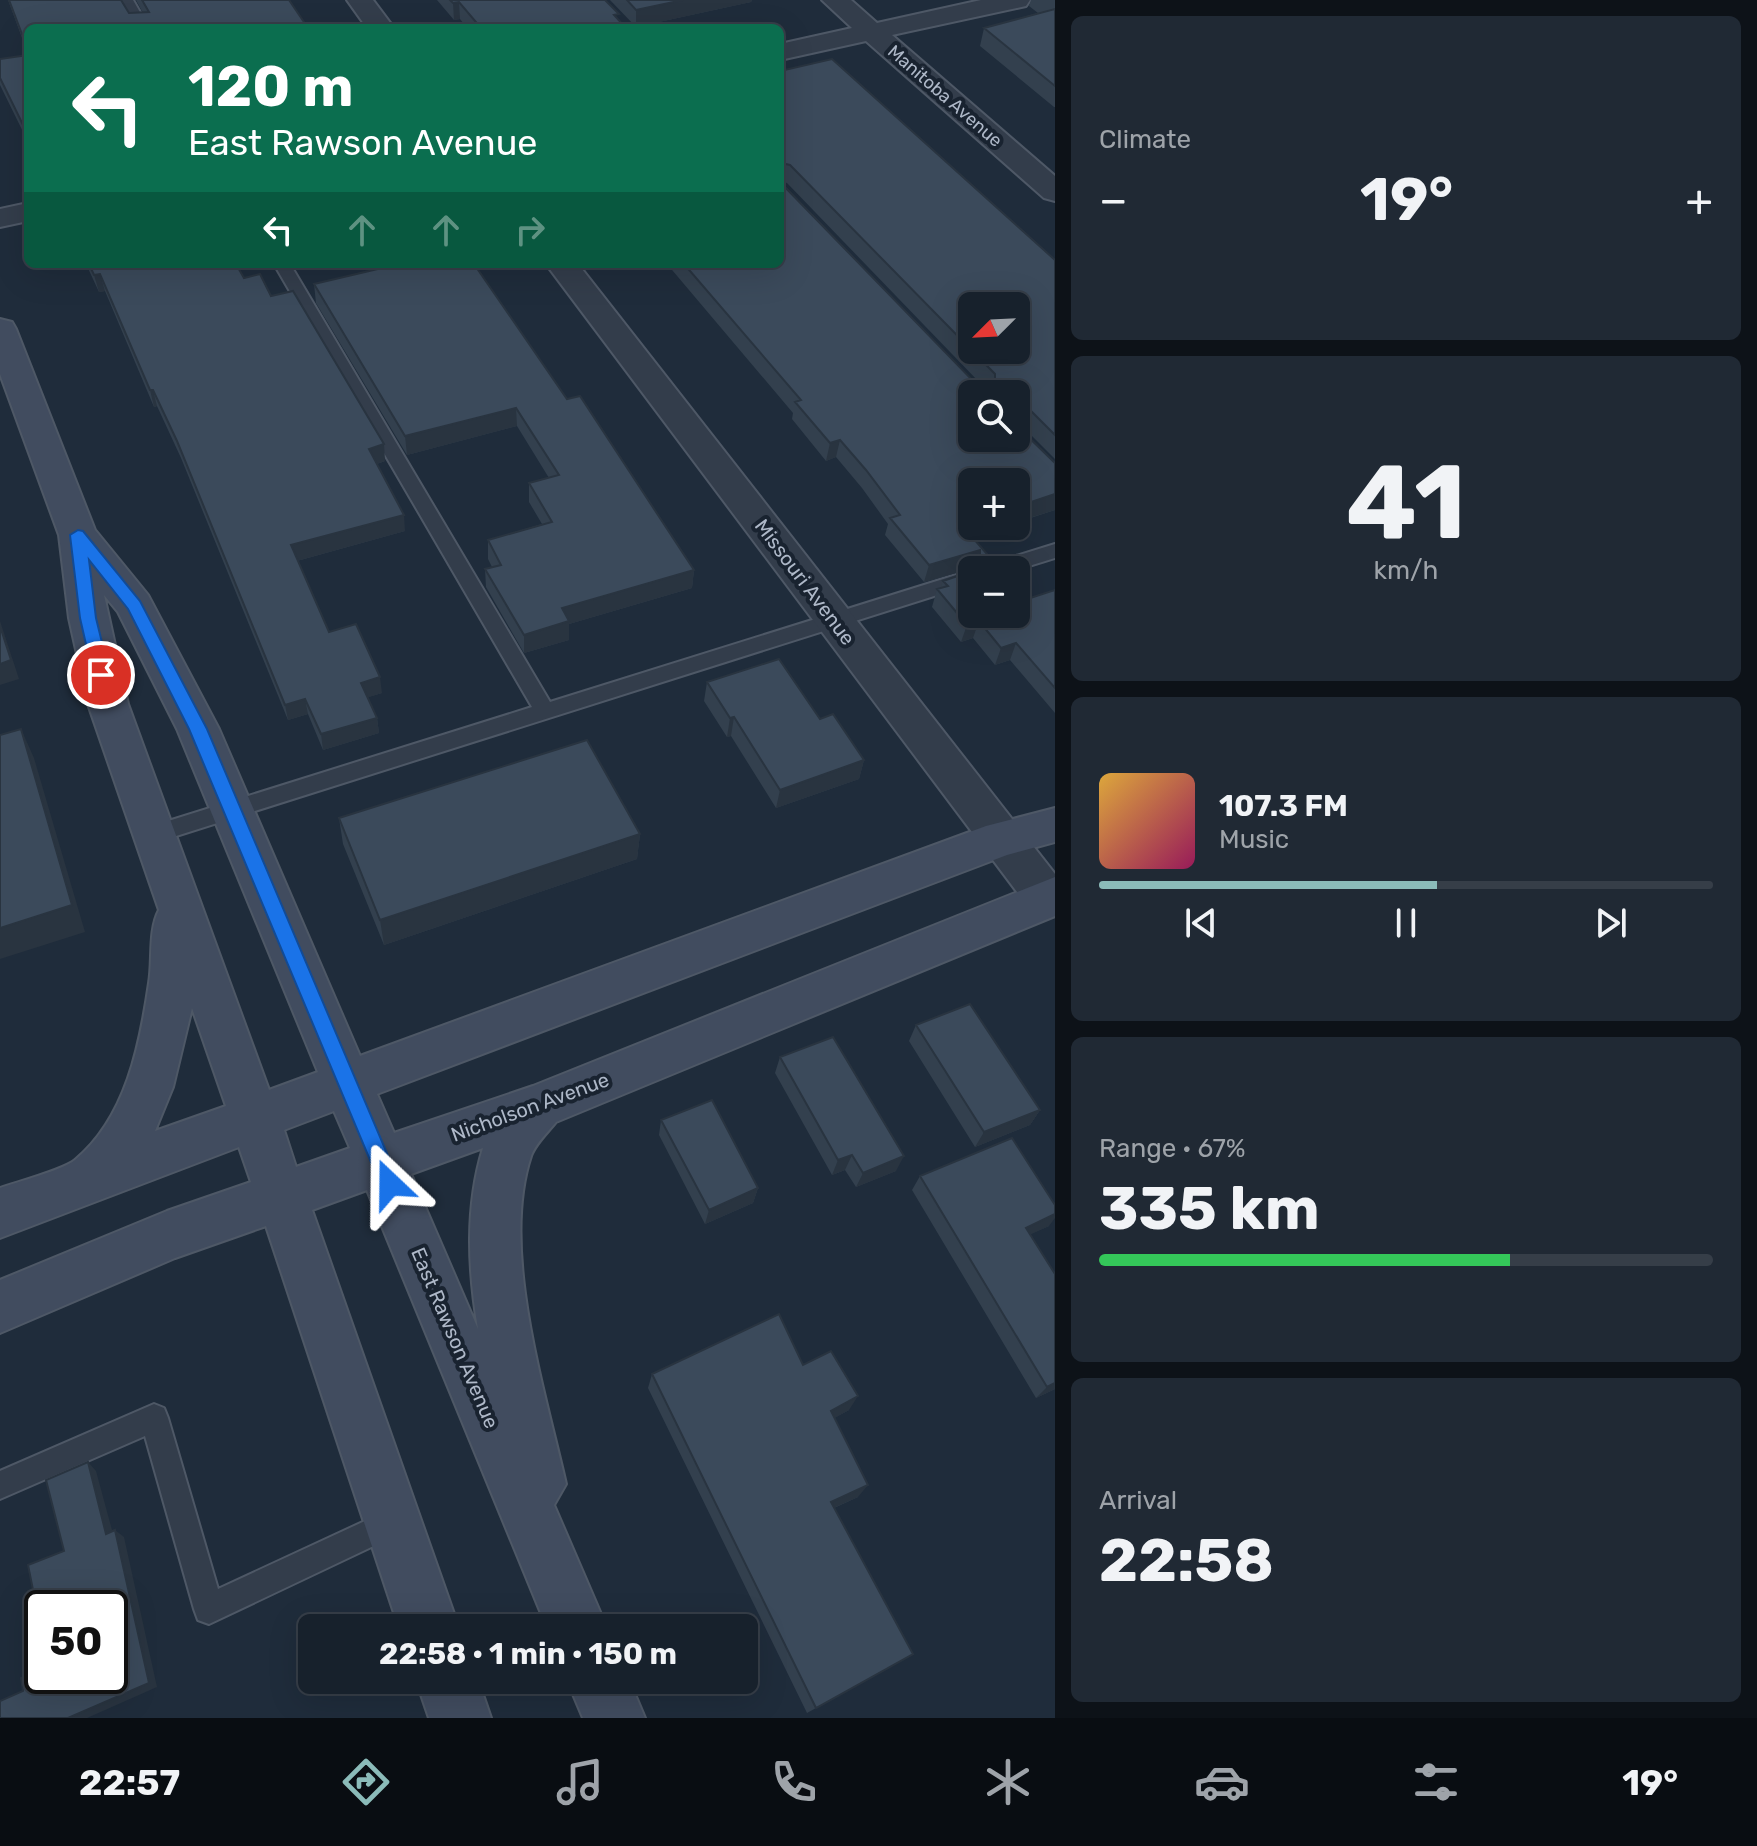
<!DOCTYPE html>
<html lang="en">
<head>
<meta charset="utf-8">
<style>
  body { margin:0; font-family:Rubik,sans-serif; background:#202934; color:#f1f3f6; height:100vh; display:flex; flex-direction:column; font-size:30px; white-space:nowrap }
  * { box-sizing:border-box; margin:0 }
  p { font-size:26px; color:#9ea3a9 }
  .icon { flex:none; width:44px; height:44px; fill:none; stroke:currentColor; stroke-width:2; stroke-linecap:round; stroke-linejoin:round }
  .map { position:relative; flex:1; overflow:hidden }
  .panel { display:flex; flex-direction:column; gap:16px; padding:16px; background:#0d1218; width:702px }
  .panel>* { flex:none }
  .guide { position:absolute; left:24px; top:24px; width:760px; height:244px; border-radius:12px; box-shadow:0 8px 32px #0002,0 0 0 2px #363e48; background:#0b6e4f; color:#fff; overflow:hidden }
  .needle { width:52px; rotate:246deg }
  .tools { position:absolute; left:958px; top:292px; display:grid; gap:16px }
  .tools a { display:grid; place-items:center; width:72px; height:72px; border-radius:12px; background:#17212c; box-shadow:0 8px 32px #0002,0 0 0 2px #363e48; font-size:40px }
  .speed { position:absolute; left:24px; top:1590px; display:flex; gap:16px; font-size:40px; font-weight:700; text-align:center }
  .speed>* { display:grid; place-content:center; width:104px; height:104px; border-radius:50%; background:#17212c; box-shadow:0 8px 32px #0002,0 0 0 2px #363e48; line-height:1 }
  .speed .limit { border:4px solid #111; border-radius:12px; background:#fff; color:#111 }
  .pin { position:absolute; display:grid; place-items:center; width:68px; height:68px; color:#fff; margin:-34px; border:4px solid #fff; border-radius:50%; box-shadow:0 2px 8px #0007 }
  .me { position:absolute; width:88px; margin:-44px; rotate:337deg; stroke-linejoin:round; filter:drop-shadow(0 0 6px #0008) }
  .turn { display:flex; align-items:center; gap:28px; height:168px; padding:0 32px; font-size:36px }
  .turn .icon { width:104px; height:104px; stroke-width:2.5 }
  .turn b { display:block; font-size:56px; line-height:68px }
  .lanes { display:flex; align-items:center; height:76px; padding:0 32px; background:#0003; justify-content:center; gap:40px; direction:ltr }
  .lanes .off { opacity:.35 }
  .big { font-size:60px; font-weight:700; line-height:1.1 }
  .panel .widget { flex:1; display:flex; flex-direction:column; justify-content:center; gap:12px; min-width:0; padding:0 28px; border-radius:12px; background:#202934 }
  .panel .dial { align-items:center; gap:0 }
  .dial b { font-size:104px; line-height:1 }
  .song { display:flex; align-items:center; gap:24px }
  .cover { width:96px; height:96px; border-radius:12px; background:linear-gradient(135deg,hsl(40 70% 55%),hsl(330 70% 35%)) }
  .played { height:8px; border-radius:4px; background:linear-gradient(90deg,#8bbbb9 55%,#363e48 55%) }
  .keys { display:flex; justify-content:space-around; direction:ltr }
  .heat { display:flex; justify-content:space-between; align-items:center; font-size:44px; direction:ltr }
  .charge { height:12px; border-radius:6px; background:linear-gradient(90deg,#34c759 67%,#363e48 0) }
  .trip { position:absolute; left:298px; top:1614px; width:460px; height:80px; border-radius:12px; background:#17212c; box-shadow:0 8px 32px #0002,0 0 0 2px #363e48; font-weight:700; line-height:80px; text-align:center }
  .tabs { display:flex; height:128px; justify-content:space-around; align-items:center; background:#090d12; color:#9ea3a9 }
  .tabs .icon { width:56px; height:56px }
  .tabs .on { color:#8bbbb9 }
  .tabs b { font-size:36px; color:#f1f3f6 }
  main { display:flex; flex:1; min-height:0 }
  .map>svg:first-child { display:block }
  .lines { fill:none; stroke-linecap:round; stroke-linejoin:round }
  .lane-casing { stroke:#4e5866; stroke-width:4 }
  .street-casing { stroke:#4e5866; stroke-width:4 }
  .secondary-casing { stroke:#4e5866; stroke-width:4 }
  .lane { fill:#333d4b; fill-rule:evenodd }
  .street { fill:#333d4b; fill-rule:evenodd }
  .secondary { fill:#414c5f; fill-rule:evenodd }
  .wall { fill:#33404e; fill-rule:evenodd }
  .shaded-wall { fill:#293440 }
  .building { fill:#3b4a5b; stroke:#293440; stroke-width:2; fill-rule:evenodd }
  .route { fill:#1a73e8; stroke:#114b97; stroke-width:2 }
  .labels { text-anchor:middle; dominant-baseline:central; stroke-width:8; stroke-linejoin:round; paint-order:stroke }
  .far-street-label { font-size:18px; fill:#aeb8c8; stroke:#192330 }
  .street-label { font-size:20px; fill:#aeb8c8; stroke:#192330 }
</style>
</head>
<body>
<main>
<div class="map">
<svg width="1055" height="1718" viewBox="0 0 1055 1718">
  <rect width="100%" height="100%" fill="#1f2c3b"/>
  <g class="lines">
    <g class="lane-casing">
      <path id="lane" d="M119,0H133L149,28H135Z
        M274,264H290L550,702L972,570V584L154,843L146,840L143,834L146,828L532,707Z
        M1055,544V558L1016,570H985L987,565Z
        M154,1404L164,1408L168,1418L218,1589L393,1508L403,1512L407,1522L403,1532L209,1624L198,1620L194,1609L145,1436L0,1499V1471Z"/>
    </g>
    <g class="street-casing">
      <path id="street" d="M347,0H373L394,28H367Z
        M822,0H851L877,23L981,0H1030L1026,6L892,35L1055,176V201L1044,198L866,41L780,60V44L852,28Z
        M28,203V221L0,227V209Z
        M546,264H578L1055,874V915L1048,918L1032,912Z"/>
    </g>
    <g class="secondary-casing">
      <path id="secondary" d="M0,319L12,322L16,329L95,530L148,595L219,729L360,1056L986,826L1055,808V842L1007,855L377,1094L394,1133L533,1086L1055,877V916L556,1122C548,1132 535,1144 531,1156C500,1249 545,1391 566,1484L554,1505L607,1628H547L367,1190L312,1210L459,1628H399L266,1226L175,1258L0,1333V1280L167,1211L251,1182L239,1147L0,1238V1188C17,1182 63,1170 75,1160C126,1118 140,1045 149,983C153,960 148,931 159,910L88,704L69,618L59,535L0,374ZM104,595L118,612L177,729L318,1072L269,1090L128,704ZM192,1008L226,1106L155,1131L173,1087ZM334,1111L350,1148L296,1167L284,1130ZM483,1148C465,1207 468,1269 478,1329L411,1174Z
        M416,1680H478L491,1718H429Z
        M567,1680H629L645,1718H583Z"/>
    </g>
    <use href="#lane" class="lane"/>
    <use href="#street" class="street"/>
    <use href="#secondary" class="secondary"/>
  </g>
  <path class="wall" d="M8,0H121L129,13H143L136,0H289L28,28V54Z
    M437,0H605L618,20L626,28H467L460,19L454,20Z
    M610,0H752L751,2L636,27Z
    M1031,0H1055V107H1054L980,46L984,28L1038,13L1029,6Z
    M28,55V142L0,85V59Z
    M780,71L1055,260V459L1024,428L1017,426L1055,463V510L978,535L976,541L1001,570H974V568L924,582L885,535L888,524L862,488L836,457L826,461L792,419L793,413L667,264H780ZM780,181L787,183L979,382L975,383Z
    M86,264H236L244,278L271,296L385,461L377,464L405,531L297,561L329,632L382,693L368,697L377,718L379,733L323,750L308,714L288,720L181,458L157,406L154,407L105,291L99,292Z
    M314,284L567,399L694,570L692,588L569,624V640L524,653L486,587L485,569L492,567L488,559V540L542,524L529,502V483L549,478L517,426L407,455L316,303Z
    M943,581L1027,599L1055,590V713L1010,660L995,665L973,638L961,642L932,607L937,589L941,588Z
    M707,682L820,719L864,760L859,779L776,808L731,736L727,737L704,701Z
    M339,818L640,834L637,859L384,945L343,844Z
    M916,1025L1040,1110L1030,1125L975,1147L909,1041Z
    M780,1057L896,1171L856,1187L845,1170L832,1175L775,1073Z
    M661,1120L758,1188L753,1203L705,1224L659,1135Z
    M920,1176L1049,1226L1030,1234L1055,1389L1036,1398L912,1190Z
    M803,1365L849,1410L834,1418L858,1497L834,1508L901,1661L807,1713L648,1388L652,1374Z"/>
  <path class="shaded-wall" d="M683,0H752L751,2L636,27V10Z
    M459,2L460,19L454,20L453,3Z
    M100,274L105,291L99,292L94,275Z
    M150,390H153L157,406L154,407Z
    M516,408L517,426L407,455L405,436Z
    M840,440L836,457L826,461L830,443Z
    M384,444L385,461L371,466L369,449Z
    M1055,494V510L1016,522V507Z
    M404,515L405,531L293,562L291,545Z
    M974,526H1005L978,535L975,543L966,530Z
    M980,550L974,568L924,582L929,565Z
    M694,570L692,588L569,624V640L524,653V635L562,608Z
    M0,621L19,679L0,685Z
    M979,621L973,638L961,642L967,625Z
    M1016,643L1010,660L995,665L1001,648Z
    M380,677L382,693L363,699L361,683Z
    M305,699L308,714L288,720L285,705Z
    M734,717L731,736L727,737L730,718Z
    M377,718L379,733L323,750L321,734Z
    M21,729L34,758L85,932L0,959V928Z
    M864,760L859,779L776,808L780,790Z
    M640,834L637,859L384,945L380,920Z
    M1040,1110L1030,1125L975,1147L984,1132Z
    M852,1155L845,1170L832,1175L838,1160Z
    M904,1156L896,1171L856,1187L863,1173Z
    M758,1188L753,1203L705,1224L709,1210Z
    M1055,1214V1218L1049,1226L1016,1241L1026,1228Z
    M1055,1383V1389L1036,1398L1047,1387Z
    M858,1396L849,1410L822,1425L831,1411Z
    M88,1462L96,1471L115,1541L106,1534Z
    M868,1485L858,1497L822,1513L831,1502Z
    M115,1530L124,1537L157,1687L87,1718H68Z"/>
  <path class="building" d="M9,0H121L129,13L149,12L142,0H289L308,28H28V50Z
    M450,0H605L619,14L614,15L626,28H481L459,2L453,3Z
    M627,0H683L636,10Z
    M1055,9V86L984,28Z
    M28,55V135L0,78V59Z
    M832,59L1055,260V435L1030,410L1020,408L1019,417L1016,418V394H972V438H1016V425L1055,463V494L1016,507V482H972V526H980L966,530L1001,570H976L980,569V550L929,565L890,518L900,515L866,470L840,440L830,443L795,402L801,400L684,264H780V71ZM781,163L790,165L995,374V379L975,383L780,182ZM972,306H1016V350H972Z
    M89,264H236L244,278L260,274L271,296L293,291L384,444L369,449L404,515L291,545L329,632L356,624L380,677L361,683L377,718L321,734L305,699L285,705L177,441L153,390H150L100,274L94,275Z
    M399,264H474L567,399L580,396L694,570L562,608L569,621L524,635L485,569L501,565L488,540L552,522L529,483L559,475L516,408L405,436L314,284Z
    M972,571V614H1016V587L1027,599L1055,590V688L1016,643L1001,648L979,621L967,625L937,589L948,586L943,581Z
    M0,626L11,660L0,664Z
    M779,659L820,719L833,714L864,760L780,790L734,717L730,718L707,682Z
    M21,729L72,905L0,928V735Z
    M587,740L640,834L380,920L339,818Z
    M970,1004L1040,1110L984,1132L916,1025Z
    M833,1037L904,1156L863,1173L852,1155L838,1160L780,1057Z
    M712,1100L758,1188L709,1210L661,1120Z
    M1012,1138L1055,1205V1214L1026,1228L1055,1274V1383L1047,1387L920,1176Z
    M779,1314L803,1365L831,1351L858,1396L831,1411L868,1485L831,1502L913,1654L816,1708L652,1374Z
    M88,1462L106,1534L115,1530L149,1683L68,1718H0V1701L23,1691L21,1678L42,1669V1676H110V1608H42V1635L28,1565L64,1551L46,1480Z"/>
  <path class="route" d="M78,530L83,531L140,601L207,729L400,1184L397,1191L390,1194L383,1191L189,729L128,609L89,560L96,618L110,675L101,682L93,675L80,618L70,535Z"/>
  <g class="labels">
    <g class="far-street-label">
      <text transform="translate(945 96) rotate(41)">Manitoba Avenue</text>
    </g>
    <g class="street-label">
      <text transform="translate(805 582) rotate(53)">Missouri Avenue</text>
      <text transform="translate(530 1107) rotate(-20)">Nicholson Avenue</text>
      <text transform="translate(455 1338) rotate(67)">East Rawson Avenue</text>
    </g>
  </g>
</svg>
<div class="tools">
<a><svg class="needle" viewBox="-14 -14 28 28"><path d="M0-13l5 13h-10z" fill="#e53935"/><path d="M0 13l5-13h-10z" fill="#9ea3a9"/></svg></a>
<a><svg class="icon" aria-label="search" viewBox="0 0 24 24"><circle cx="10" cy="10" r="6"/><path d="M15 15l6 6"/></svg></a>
<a>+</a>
<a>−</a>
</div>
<div class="speed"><div class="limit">50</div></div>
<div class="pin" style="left:101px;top:675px;background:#d93025"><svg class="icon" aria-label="arrive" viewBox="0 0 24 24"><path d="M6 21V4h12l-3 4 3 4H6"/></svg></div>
<svg class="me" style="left:390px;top:1184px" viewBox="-20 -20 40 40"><path d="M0-17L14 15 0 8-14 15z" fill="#1a73e8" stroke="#fff" stroke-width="4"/></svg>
<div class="trip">22:58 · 1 min · 150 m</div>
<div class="guide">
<div class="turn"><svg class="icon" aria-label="left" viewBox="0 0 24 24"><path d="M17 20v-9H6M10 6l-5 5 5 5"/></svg><div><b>120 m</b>East Rawson Avenue</div></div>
<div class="lanes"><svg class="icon" aria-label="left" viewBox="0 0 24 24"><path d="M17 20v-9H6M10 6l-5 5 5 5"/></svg><svg class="icon off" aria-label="ahead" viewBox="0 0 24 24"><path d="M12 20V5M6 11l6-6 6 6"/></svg><svg class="icon off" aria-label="ahead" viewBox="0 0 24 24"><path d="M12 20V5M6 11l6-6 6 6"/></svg><svg class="icon off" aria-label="right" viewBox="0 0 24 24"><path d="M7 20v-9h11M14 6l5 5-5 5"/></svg></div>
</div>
</div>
<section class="panel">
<div class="widget"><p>Climate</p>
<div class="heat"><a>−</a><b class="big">19°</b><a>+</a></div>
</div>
<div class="widget dial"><b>41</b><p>km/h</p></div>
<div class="widget">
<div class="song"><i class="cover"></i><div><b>107.3 FM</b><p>Music</p></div></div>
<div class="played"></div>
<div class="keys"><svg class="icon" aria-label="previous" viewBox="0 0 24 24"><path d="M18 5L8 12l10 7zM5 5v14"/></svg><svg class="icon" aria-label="pause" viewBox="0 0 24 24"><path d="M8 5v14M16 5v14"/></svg><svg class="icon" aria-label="next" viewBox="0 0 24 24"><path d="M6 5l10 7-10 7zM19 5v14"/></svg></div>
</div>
<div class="widget"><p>Range · 67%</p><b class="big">335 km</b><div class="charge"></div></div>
<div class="widget"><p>Arrival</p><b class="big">22:58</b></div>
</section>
</main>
<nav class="tabs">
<b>22:57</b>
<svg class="icon on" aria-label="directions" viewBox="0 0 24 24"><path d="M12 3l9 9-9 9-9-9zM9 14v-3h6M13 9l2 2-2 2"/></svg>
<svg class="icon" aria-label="music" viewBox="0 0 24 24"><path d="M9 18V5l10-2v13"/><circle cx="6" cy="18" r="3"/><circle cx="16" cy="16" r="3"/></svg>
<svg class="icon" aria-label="phone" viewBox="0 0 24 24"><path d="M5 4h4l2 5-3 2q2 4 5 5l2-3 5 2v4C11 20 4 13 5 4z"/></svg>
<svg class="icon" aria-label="climate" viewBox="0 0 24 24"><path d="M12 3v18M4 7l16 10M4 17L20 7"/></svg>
<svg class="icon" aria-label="car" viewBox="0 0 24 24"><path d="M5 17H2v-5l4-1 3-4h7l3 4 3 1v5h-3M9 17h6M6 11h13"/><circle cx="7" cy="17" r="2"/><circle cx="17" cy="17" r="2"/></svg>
<svg class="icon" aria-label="filters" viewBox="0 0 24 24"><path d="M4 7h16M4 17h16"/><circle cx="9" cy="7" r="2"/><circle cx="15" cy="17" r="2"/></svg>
<b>19°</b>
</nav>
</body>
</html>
